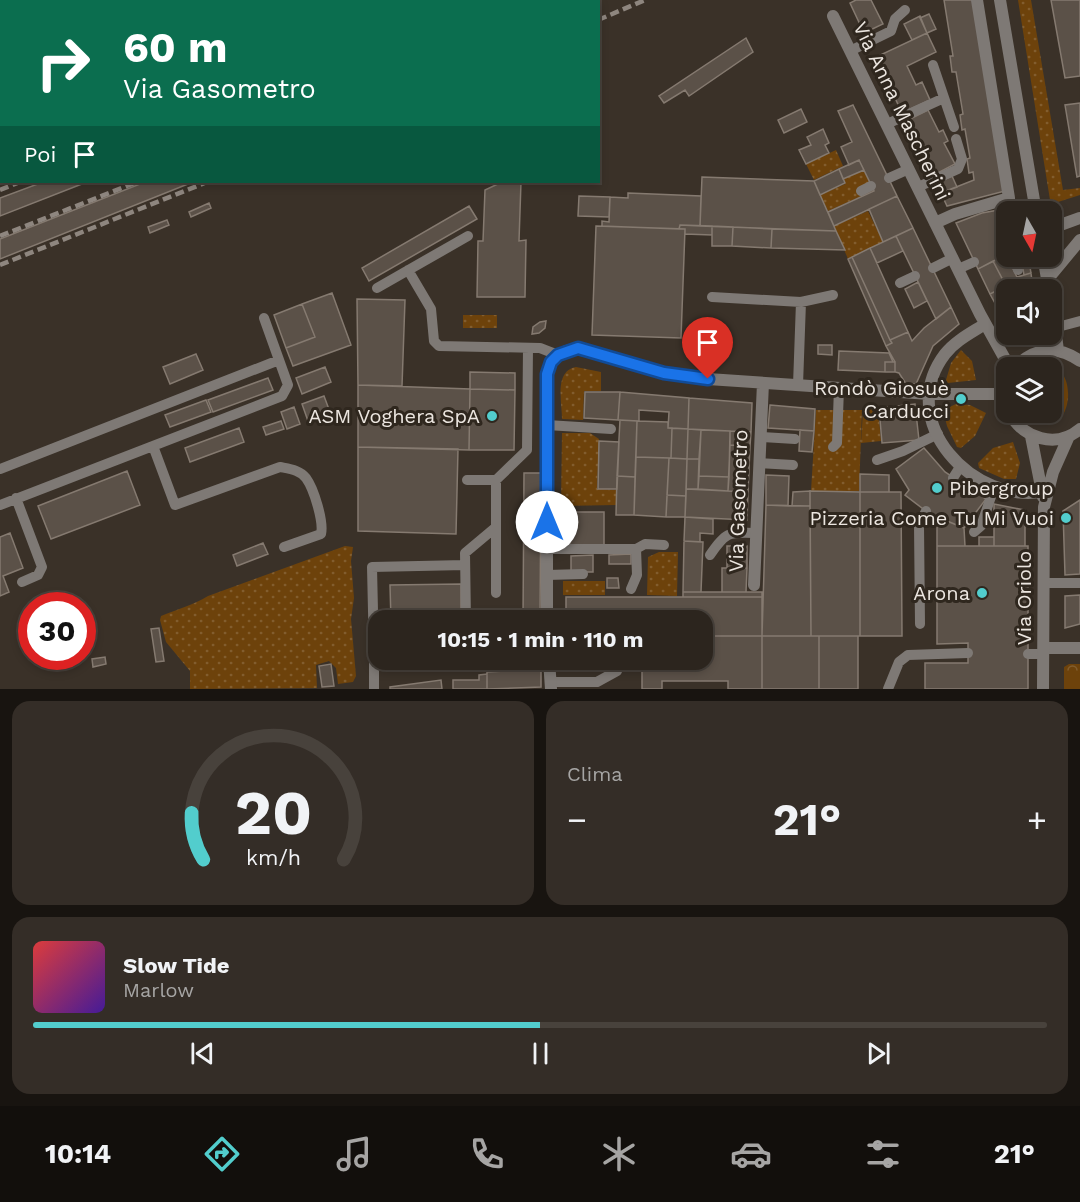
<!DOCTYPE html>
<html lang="it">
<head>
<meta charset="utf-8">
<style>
  body { margin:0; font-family:"Work Sans",sans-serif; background:#342d27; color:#f1f3f6; height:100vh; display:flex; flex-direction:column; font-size:22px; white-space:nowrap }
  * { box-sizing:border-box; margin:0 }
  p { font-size:20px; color:#a6a5a4 }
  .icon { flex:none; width:33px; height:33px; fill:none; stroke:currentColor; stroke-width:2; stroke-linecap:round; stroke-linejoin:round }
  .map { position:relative; height:689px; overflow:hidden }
  .side { display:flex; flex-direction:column; gap:12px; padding:12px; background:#181410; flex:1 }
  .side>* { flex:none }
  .hud { position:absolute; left:0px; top:0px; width:600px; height:183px; box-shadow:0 3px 9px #0003,0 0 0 2px #48423c; background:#0b6e4f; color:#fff; overflow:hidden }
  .needle { width:39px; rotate:171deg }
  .controls { position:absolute; left:996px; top:201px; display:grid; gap:12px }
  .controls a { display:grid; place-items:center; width:66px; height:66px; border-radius:12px; background:#2c251e; box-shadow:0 3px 9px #0003,0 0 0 2px #48423c; font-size:30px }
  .speed { position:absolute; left:18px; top:592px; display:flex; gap:12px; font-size:30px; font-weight:700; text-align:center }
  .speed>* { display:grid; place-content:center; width:78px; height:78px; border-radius:50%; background:#2c251e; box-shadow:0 3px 9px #0003,0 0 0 2px #48423c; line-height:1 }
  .speed .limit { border:9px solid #d22; background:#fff; color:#111 }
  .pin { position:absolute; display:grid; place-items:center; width:51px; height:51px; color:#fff; margin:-62px -26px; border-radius:50% 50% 50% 0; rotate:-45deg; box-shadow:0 0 6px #0007 }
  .pin .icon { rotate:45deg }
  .me { position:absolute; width:66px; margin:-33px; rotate:0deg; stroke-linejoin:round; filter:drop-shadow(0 0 4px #0008) }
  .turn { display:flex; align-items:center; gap:21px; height:126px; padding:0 24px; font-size:27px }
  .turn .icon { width:78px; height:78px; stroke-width:2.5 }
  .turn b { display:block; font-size:42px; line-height:51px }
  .then { display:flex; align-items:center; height:57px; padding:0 24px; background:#0003; gap:12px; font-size:22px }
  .big { font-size:45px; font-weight:700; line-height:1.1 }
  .side .card { flex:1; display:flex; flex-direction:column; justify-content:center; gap:9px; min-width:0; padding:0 21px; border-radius:18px; background:#342d27 }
  .side .dial { align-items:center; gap:0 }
  .dial svg { height:156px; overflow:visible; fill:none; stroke:#48423c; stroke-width:7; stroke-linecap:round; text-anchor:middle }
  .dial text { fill:#f1f3f6; stroke:none }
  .song { display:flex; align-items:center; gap:18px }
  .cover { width:72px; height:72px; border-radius:9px; background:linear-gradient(135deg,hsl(0 70% 55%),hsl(260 70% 35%)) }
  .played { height:6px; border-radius:3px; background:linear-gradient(90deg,#52cdcd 50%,#48423c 50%) }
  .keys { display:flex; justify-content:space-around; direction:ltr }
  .heat { display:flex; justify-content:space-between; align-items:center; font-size:33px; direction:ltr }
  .side .tiles { flex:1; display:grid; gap:12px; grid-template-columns:1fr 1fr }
  .card:last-child { grid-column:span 2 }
  .trip { position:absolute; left:368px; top:610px; width:345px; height:60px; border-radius:18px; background:#2c251e; box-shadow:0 3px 9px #0003,0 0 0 2px #48423c; font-weight:700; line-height:60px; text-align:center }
  .dock { display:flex; height:96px; justify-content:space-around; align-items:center; background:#120f0c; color:#a6a5a4 }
  .dock .icon { width:42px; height:42px }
  .dock .active { color:#52cdcd }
  .dock b { font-size:27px; color:#f1f3f6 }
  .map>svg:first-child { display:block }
  .grass { fill:url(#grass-dots) }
  .park { fill:url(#park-crowns) }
  .building { fill:#5b5148; stroke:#857a70; stroke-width:1.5 }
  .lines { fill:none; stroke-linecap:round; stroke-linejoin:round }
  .service { stroke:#7e7975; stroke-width:10 }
  .pedestrian { stroke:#7e7975; stroke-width:12 }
  .minor { stroke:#7e7975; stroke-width:12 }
  .tertiary { stroke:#7e7975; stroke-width:12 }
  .rail { stroke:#8e867f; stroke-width:4.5; stroke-dasharray:9 4.5; stroke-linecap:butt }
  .route-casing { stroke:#114b97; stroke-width:15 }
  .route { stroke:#1a73e8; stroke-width:10 }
  .poi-dot { fill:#52cdcd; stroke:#2f271e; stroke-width:2 }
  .labels { text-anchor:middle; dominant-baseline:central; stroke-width:6; stroke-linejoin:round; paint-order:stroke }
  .street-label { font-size:20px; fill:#ece6e0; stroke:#2f271e }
  .poi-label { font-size:20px; fill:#ece6e0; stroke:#2f271e; text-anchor:end }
</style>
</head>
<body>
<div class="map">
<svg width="1080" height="689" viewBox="0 0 1080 689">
  <defs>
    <pattern id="grass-dots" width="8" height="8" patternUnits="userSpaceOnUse" patternTransform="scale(1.5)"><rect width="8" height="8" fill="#6d420b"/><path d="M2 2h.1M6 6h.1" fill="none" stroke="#825d2e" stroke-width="1.8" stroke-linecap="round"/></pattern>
    <pattern id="park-crowns" width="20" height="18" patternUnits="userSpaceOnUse" patternTransform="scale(1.5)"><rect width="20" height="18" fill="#6d420b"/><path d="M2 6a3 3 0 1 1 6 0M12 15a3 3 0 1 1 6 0" fill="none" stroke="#825d2e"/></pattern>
  </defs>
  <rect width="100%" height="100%" fill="#3a3128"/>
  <path class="grass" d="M1018,0H1031L1063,190L1080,188V195L1058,202L1050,200Z
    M836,150L843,166L814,180L806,164Z
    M864,170L873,191L828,211L820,195L845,184L844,179Z
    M868,211L883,242L848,259L834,226Z
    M463,315H497V328H463Z
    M961,350L972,361L976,380L948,383L946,380L951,363Z
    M576,367L601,372V391H584L583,420L562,419C562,402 554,371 576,367Z
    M956,404L970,405L986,413L975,436L961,448L957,447L947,426L943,410Z
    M878,408L881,441L861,443L863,410Z
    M816,410H862L859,491H811Z
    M562,433H590L599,439L597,489L616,490V505L561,506Z
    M1013,442L1020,463L1016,479H1004L979,468L978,463L993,448Z
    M345,546L353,547L351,561L354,598L351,619L356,676L353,682L338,684L336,668L329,661L316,665L317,688L190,689V671L166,642L160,620L161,616C178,609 193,605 208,596Z
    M659,552H678L677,596L647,595L648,557Z
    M563,581H605V595H563Z"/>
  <path class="park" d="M1052,368C1080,370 1071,451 1029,413L1052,412Z
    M1069,664H1080V689H1064V667Z"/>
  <path class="building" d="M283,0H359L280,2Z
    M856,0H871L883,24L864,33L850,3Z
    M944,0H974L1005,191L947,206L941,193L974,180L973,172L969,173L967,159L970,158L965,129L962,130L960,115L963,114L956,72H952L950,56H953Z
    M1051,0H1080V76L1065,78Z
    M929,14L936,29L927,33L920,18Z
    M920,16L927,33L912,40L904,24Z
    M927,33L936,52L907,66L916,85L922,82L930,100L902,113L876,57Z
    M746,38L753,52L689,96L685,90L664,103L659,96Z
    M1080,103V176L1077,177L1065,105Z
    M853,105L897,196L834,226L828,212L874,191L859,160L849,165L841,147L852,142L838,111Z
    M801,109L807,122L784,133L778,120Z
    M928,110L939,132L943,130L948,141L944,143L955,164L932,176L906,121Z
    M823,129L829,143L825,145L829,153L806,164L799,150L811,145L807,137Z
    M859,160L864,170L843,179L839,169Z
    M839,169L845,183L820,195L814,181Z
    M952,176L957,187L941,193L936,183Z
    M702,177L814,181L836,231L700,226Z
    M43,182H87L0,216V198Z
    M145,182H193L0,259V239Z
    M502,182H521L519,241L526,240L525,297H477L478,241H483L485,190Z
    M628,193L701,196L700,226L680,225L679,229L602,226V221L609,222L610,197L628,198Z
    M579,196L610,197L609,217L578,216Z
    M897,196L913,228L883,242L869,209Z
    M209,203L211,208L191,217L189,212Z
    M469,206L477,219L369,281L362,268Z
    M1020,206L1021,212H1006V237L998,239L1006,255L978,269L956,223L982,213Z
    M167,220L169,225L150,233L148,227Z
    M680,225L712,226V235L685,234V229H679Z
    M596,226L685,229L681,338L592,335Z
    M712,226L733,227L732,246H712Z
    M733,227L772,229L771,248L732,246Z
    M913,228L951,307L936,319L896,236Z
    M772,229L836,231L845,250L771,248Z
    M896,236L903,251L877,263L870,248Z
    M870,248L908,332L890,340L852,257Z
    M1006,255L1017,277L1031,273L1033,290H1006V303L996,305L990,294L1006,286L993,261Z
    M1021,256H1028L1031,273L1024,275Z
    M852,257L890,340L892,343L886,346L848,259Z
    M993,261L1006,286L990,294L978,269Z
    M918,282L927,301L914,308L905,289Z
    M332,293L351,345L293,366L286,348L315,337L302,304Z
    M357,299L405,300L402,386L358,385Z
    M302,304L315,337L286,348L274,315Z
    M951,307L959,324L933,346L916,384H906L899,373L895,372V362L886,346L892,343L890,340L908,332L912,341L924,328Z
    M546,321L545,328L539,333L532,334L533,327L540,322Z
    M818,345H832V355L818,354Z
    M839,351L889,353L893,362H885V372L838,370Z
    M196,354L203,370L170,384L163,367Z
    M885,362H895V372H885Z
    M325,367L331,382L302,394L296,378Z
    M470,372L515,373V390L470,389Z
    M268,378L273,390L213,412L208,400Z
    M358,385L470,389L469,450L358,447Z
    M470,389L515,390L514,450H469Z
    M585,392H620L618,420L584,418Z
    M620,392L689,398L688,429L668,428L669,412L639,410V421L618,420Z
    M324,396L330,412L308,421L302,404Z
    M689,398L752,403L751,432L688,429Z
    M206,400L211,412L170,427L165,415Z
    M915,404L919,440L882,443L879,408Z
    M770,405L815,409L814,431L768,428Z
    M294,407L300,424L287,429L281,412Z
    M620,420L637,421L635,477L617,476Z
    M281,421L284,429L266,435L263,427Z
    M637,421L668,422V428H672L671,458L636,457Z
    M239,428L244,442L190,462L185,448Z
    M672,428L688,429L687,459L671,458Z
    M688,429L701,430L699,459H687Z
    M701,430L730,431L729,477L699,476Z
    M800,430L814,431L812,452L799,451Z
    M730,431L751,432L750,446L730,445Z
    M599,441L619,442L617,489H598Z
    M730,445L750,446L748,492L728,491Z
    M358,447L458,449L456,534L358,531Z
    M924,448L945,472L986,499L964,528L947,521L944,525L905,495L909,490L896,469Z
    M636,457L669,458L666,517L634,515Z
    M669,458L687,459L686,496L667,495Z
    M687,459H699L698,489H686Z
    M127,471L140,505L51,539L38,506Z
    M524,473H541L540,621H523Z
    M860,474L889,475V492H860Z
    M766,475L789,476L788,506L766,505Z
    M617,476L635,477L634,515H616Z
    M699,476L729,477L728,491L698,489Z
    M686,489L748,492L747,520L685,517Z
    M810,491L860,492V636H811Z
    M810,491V506H792L793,492Z
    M860,492H901L902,636H860Z
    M667,495L686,496L685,517H666Z
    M1080,500V574L1065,575L1063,511Z
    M994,504L1025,510V546H994Z
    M766,505L810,506L811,636H762Z
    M570,512H604V546L570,545Z
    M685,517L713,519V534L700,533V542L684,541Z
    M937,519L944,525L947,521L964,528L965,546H937Z
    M10,533L23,568L3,576L9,592L0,596V537Z
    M979,537H994V546H979Z
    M684,541L703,542L701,592H683Z
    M263,543L268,554L237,566L233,555Z
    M727,546H735V568L727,567Z
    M735,546H747V568H735Z
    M937,546H1028V689H925V663H968V643L937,644Z
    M631,554V564H609V555Z
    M593,555V572H571V556Z
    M722,568H747L746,592H722Z
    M607,578H618L619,588H607Z
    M461,584V621H391L390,585Z
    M683,592H762V597H683Z
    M1080,595V624L1065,628V596Z
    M566,597H762V636H702V621H566Z
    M159,628L164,661L156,662L151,629Z
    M702,636H762V689H728V681H662V689H642V660H702Z
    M762,636H819V689H762Z
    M819,636H858V689H819Z
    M105,657L106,664L93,667L92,659Z
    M487,660H523V670L487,672Z
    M523,660H541V687L487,689V672L523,670Z
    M331,664L334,686L322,687L319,666Z
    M487,674V689H453V680H479V675Z
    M441,680L442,689H390V687Z"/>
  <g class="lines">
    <path class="service" d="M34,2L35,0
      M213,2L216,0
      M247,2L250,0
      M850,51L891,31L895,19L905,10
      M933,65L954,127
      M0,71L2,70
      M887,124L944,98
      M889,178L909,169
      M918,187L958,169L962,159L956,139
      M861,191L871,186
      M1002,248L1006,246
      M1014,256L1018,270
      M933,268L953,258
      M958,269L974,262
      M408,270L431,309L434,341L439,346L540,348L558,355
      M900,283L915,276
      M377,288L468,236
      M712,297L801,302L833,295
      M1054,328L1080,321
      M798,385L801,302
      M547,425L611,429
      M760,437L795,439
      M153,446L175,505L280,467C290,469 300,470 306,478C314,489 324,522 321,534L284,547
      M833,447L837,443L839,388
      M877,460L903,451L938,434
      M759,463L793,465
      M0,469L279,360
      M953,478L960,467
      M467,480H496
      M16,498L42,567L38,575L22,582
      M0,505L282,396L288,385L264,318
      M974,532L981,526L994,488
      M547,549H636L645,544L664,545
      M710,555C726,531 729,532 756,533
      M547,575L583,574
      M1044,583H1080
      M631,589L637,575L636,549
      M496,593V480L527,450L528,348
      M466,621L465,553L496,527
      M920,624L919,525L926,511
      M1028,654H1044
      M374,655V689
      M378,657L374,655L372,567L465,565
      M550,682H597L617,671
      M888,689L899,662L908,655L968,653"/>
    <path class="pedestrian" d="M1044,648H1080"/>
    <path class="minor" d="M80,0L87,2
      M20,2L21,0
      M120,2L129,0
      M0,14H2
      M833,16L980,314L1010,368
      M935,223L955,214L1009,198L977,0
      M1052,228L1080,218
      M1047,280L1080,240
      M985,324C971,333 955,341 945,354C894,421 973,507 1047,491
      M754,585L763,383
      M547,621V374C551,357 562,350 578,349L664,373L708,379L930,394H1006
      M549,660L551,689"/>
    <path class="tertiary" d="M1000,0L1036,212
      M1043,256L1049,290
      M1052,307L1058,350
      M1015,368C1033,347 1058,345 1080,361
      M1006,385V403
      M1009,412C1023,439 1056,449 1080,429
      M1031,436L1043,497
      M1043,689L1044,507L1053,472L1069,436"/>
    <path class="rail" d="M437,2L441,0
      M465,2L469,0
      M585,2L589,0
      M598,20L645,0
      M0,178H2
      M0,190L20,182
      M0,236L137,182
      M0,265L207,182"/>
  </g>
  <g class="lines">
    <g class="route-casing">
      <path id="route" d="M547,522V374L551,362L558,355L578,348L664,373L708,379"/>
    </g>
    <use href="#route" class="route"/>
  </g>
  <g class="poi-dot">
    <circle cx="961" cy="399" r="6"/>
    <circle cx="492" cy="416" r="6"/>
    <circle cx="937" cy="488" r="6"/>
    <circle cx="1066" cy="518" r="6"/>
    <circle cx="982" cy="593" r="6"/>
  </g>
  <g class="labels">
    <g class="street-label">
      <text transform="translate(902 111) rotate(64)">Via Anna Mascherini</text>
      <text transform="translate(738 501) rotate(-88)">Via Gasometro</text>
      <text transform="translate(1024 598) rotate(-90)">Via Oriolo</text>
    </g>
    <g class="poi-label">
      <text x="949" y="388">Rondò Giosuè<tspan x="949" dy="23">Carducci</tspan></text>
      <text x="480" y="416">ASM Voghera SpA</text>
      <text x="949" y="488" text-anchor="start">Pibergroup</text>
      <text x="1054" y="518">Pizzeria Come Tu Mi Vuoi</text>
      <text x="970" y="593">Arona</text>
    </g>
  </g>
</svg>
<div class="controls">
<a><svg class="needle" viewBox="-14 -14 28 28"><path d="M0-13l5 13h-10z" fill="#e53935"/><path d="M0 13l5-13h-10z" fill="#a6a5a4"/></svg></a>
<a><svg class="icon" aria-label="sound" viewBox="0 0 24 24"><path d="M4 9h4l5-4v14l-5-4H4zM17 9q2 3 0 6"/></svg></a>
<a><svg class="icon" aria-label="layers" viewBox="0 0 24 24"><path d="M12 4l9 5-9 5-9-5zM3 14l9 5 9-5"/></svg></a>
</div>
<div class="speed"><div class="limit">30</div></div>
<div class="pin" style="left:708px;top:379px;background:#d93025"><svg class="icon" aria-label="arrive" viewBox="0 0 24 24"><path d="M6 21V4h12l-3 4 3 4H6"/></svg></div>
<svg class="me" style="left:547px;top:522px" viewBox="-20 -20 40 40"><circle r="19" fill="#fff"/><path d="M0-13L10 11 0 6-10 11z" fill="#1a73e8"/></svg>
<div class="trip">10:15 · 1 min · 110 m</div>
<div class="hud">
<div class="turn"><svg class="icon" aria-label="right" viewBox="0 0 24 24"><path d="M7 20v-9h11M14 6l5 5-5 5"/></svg><div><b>60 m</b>Via Gasometro</div></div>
<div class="then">Poi<svg class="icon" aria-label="arrive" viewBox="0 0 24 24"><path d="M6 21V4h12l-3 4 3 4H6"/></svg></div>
</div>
</div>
<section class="side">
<div class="tiles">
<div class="card dial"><svg viewBox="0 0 100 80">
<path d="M14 69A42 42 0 1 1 86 69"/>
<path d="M14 69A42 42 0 0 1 8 45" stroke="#52cdcd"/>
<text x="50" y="56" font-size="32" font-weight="700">20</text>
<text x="50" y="72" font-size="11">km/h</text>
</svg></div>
<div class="card"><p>Clima</p>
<div class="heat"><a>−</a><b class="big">21°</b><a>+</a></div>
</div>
<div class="card">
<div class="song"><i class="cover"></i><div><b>Slow Tide</b><p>Marlow</p></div></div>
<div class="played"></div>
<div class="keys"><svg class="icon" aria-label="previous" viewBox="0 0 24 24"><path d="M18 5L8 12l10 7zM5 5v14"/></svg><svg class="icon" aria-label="pause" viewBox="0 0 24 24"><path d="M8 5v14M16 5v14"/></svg><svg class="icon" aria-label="next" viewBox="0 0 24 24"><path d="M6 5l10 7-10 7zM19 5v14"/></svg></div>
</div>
</div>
</section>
<nav class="dock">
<b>10:14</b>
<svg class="icon active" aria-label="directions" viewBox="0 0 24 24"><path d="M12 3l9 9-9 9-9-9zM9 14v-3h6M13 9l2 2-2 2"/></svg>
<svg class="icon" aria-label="music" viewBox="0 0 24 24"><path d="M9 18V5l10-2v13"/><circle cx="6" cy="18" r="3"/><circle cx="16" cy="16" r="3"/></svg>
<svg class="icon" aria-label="phone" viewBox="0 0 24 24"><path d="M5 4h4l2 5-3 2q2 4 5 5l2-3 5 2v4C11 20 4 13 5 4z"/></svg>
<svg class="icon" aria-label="climate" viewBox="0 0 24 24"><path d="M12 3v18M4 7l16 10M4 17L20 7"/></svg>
<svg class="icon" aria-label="car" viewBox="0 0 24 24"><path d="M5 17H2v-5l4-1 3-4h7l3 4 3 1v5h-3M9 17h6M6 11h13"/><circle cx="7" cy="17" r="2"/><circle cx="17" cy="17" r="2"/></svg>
<svg class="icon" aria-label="filters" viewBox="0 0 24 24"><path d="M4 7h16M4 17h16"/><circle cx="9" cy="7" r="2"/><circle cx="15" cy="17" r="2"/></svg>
<b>21°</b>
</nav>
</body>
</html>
